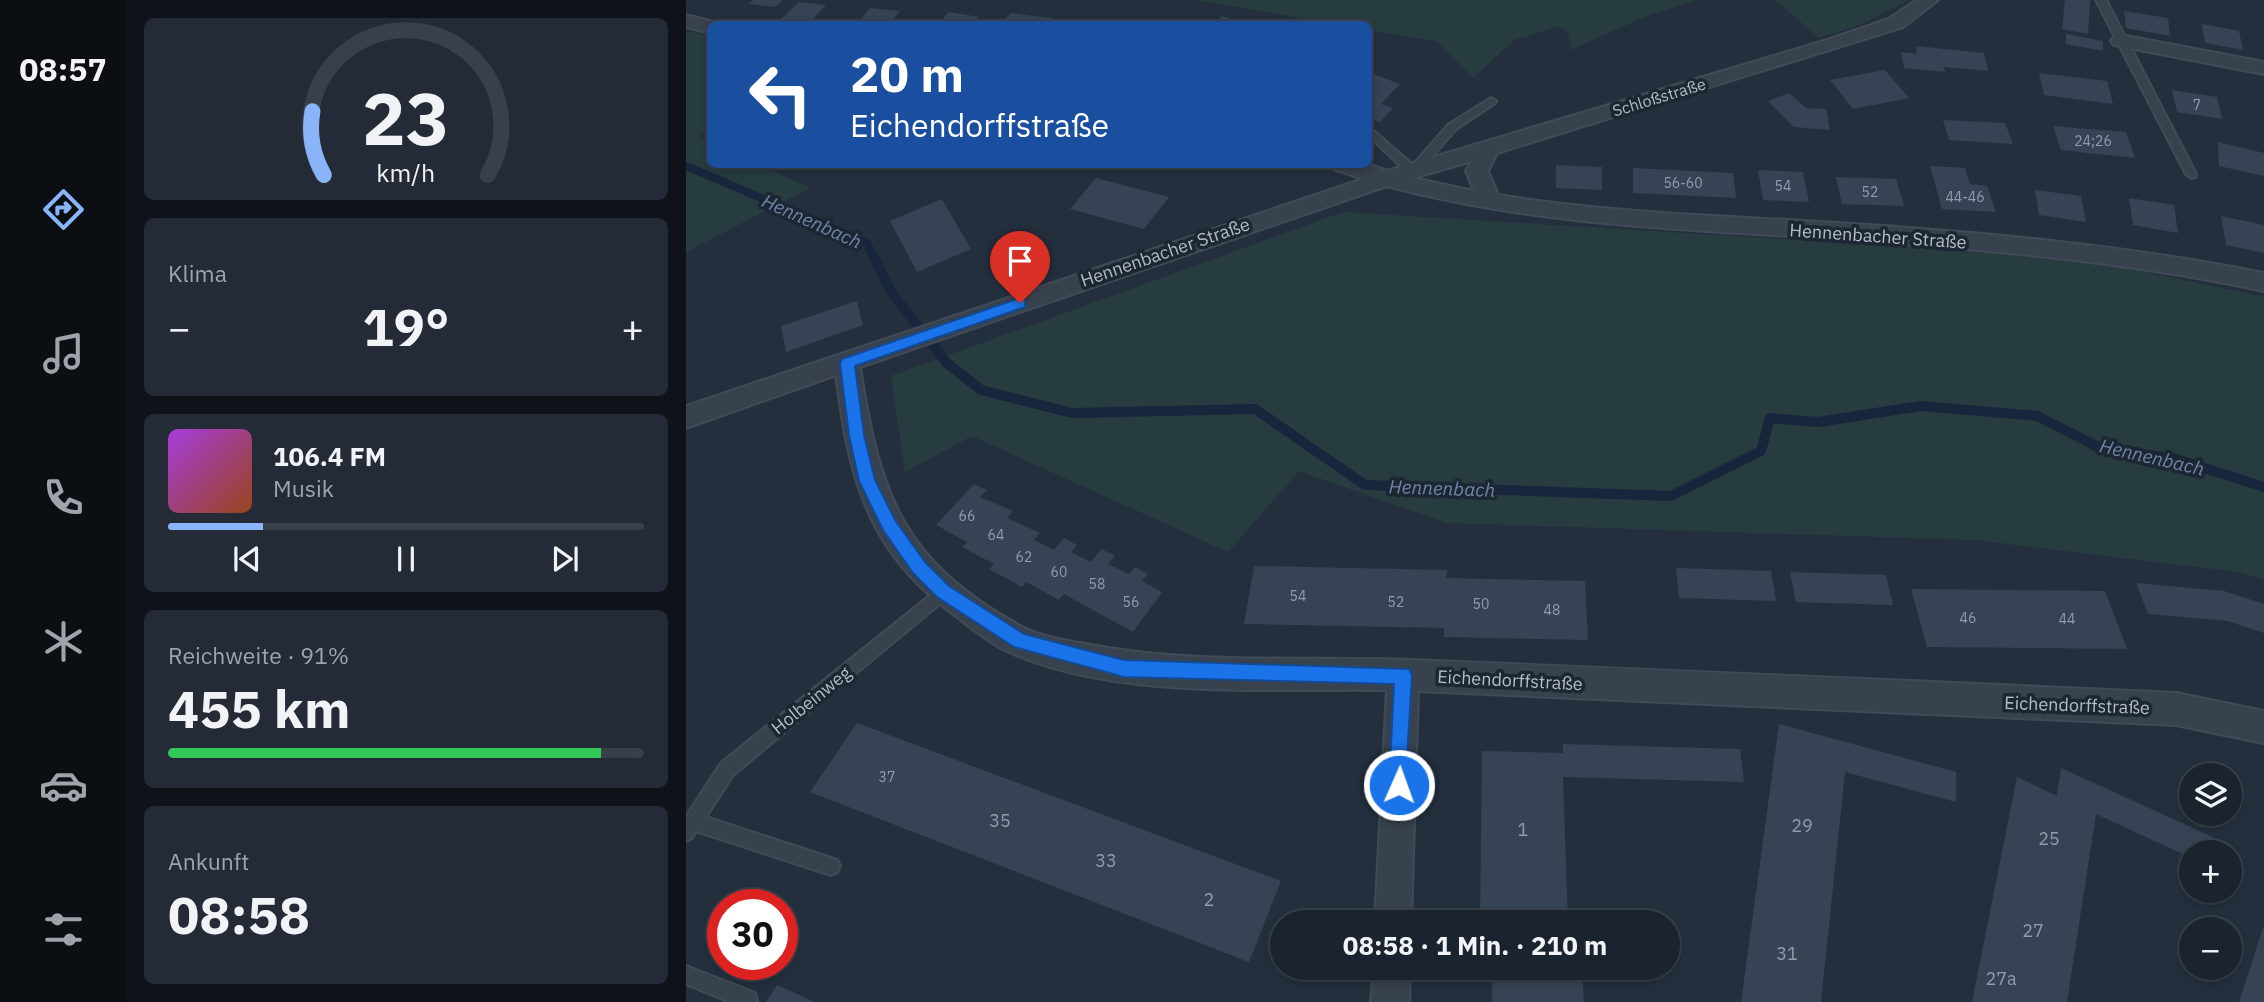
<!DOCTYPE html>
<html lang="de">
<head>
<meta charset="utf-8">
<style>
  body { margin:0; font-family:"IBM Plex Sans",sans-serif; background:#242b36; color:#f1f3f6; height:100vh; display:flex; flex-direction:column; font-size:26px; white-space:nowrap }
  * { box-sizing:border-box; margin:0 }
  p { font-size:23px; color:#a0a4aa }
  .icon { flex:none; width:38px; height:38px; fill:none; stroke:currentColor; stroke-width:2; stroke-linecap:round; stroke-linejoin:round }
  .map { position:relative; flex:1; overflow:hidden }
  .drawer { display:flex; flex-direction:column; gap:18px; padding:18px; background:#0f1319; width:560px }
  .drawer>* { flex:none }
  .banner { position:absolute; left:21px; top:21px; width:665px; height:147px; border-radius:10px; box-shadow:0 4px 10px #0003,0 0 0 2px #39404a; background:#1a4fa0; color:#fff; overflow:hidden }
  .fabs { position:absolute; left:1493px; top:763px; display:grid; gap:14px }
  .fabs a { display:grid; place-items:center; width:63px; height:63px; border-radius:50%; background:#1b232e; box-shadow:0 4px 10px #0003,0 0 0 2px #39404a; font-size:35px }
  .speed { position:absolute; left:21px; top:889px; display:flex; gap:14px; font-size:35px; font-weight:700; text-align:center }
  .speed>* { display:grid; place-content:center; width:91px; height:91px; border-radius:50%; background:#1b232e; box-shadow:0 4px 10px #0003,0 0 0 2px #39404a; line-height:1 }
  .speed .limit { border:10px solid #d22; background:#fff; color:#111 }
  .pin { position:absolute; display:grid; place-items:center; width:60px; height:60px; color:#fff; margin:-72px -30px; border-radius:50% 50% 50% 0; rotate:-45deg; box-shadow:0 0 7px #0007 }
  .pin .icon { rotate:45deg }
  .me { position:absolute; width:77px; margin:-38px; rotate:2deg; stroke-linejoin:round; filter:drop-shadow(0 0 5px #0008) }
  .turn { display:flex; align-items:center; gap:24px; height:147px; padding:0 28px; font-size:32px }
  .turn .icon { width:91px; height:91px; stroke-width:2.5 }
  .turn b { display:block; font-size:49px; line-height:60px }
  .big { font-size:52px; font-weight:700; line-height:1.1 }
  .drawer .card { flex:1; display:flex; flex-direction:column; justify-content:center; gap:10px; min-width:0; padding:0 24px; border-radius:10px; background:#242b36 }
  .drawer .dial { align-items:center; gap:0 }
  .dial svg { height:182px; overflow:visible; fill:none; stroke:#39404a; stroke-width:7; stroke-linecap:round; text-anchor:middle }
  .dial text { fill:#f1f3f6; stroke:none }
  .song { display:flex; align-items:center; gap:21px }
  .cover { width:84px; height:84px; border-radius:10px; background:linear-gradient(135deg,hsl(280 70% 55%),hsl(20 70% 35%)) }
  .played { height:7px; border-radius:4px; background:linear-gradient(90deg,#8ab4f8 20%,#39404a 20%) }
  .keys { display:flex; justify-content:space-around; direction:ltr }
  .heat { display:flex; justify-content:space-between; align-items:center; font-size:38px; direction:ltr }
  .charge { height:10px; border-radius:5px; background:linear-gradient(90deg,#34c759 91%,#39404a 0) }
  .trip { position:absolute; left:584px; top:910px; width:410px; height:70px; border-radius:35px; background:#1b232e; box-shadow:0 4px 10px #0003,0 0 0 2px #39404a; font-weight:700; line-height:70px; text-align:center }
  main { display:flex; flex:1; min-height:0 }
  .tab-bar { display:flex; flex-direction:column; width:126px; justify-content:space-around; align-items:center; background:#0b0e12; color:#a0a4aa }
  .tab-bar .icon { width:49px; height:49px }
  .tab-bar .active { color:#8ab4f8 }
  .tab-bar b { font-size:32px; color:#f1f3f6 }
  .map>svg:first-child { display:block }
  .green { fill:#263c3f }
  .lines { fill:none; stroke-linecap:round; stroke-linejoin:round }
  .stream-far1 { stroke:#17263c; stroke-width:8 }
  .stream { stroke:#17263c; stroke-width:10 }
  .building { fill:#364354 }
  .service-casing { stroke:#414a57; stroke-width:4 }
  .minor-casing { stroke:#414a57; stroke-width:4 }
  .service { fill:#38414e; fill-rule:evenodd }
  .minor { fill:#38414e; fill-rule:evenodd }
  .route { fill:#1a73e8; stroke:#114b97; stroke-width:2 }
  .labels { text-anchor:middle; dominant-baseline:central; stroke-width:7; stroke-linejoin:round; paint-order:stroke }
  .number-label { font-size:14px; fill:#929caa }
  .far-street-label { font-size:16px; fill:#b4bcc9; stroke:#1d2633 }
  .street-label { font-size:18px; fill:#b4bcc9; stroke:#1d2633 }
  .near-number-label { font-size:18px; fill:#929caa }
  .water-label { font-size:19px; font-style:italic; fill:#6d86a8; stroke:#1d2633 }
</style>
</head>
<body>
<main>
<nav class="tab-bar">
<b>08:57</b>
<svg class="icon active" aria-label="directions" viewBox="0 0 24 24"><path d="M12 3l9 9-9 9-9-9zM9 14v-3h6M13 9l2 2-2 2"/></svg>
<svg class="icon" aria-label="music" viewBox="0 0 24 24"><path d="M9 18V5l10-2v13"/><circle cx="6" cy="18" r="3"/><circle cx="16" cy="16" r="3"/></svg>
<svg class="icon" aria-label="phone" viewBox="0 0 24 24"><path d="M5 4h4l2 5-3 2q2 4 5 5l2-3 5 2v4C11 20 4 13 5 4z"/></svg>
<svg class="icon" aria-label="climate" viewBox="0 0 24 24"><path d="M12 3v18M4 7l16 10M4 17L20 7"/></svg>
<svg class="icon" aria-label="car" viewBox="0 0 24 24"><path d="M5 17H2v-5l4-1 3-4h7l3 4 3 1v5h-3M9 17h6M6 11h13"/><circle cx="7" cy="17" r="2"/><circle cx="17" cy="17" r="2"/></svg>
<svg class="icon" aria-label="filters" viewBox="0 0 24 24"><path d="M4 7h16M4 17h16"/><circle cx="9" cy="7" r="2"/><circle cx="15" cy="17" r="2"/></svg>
</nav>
<section class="drawer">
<div class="card dial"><svg viewBox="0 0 100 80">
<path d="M14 69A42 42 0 1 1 86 69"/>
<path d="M14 69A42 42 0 0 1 9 41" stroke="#8ab4f8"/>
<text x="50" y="56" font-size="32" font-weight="700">23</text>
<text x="50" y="72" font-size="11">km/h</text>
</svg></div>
<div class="card"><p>Klima</p>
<div class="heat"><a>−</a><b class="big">19°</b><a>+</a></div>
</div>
<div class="card">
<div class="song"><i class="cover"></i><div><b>106.4 FM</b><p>Musik</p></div></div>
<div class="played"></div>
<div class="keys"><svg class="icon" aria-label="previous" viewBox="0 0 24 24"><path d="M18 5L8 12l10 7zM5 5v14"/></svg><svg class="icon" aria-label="pause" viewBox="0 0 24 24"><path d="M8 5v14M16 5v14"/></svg><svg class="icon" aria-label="next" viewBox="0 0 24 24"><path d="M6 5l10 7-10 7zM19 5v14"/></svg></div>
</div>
<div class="card"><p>Reichweite · 91%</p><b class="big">455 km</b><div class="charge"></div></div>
<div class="card"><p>Ankunft</p><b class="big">08:58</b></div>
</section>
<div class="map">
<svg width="1578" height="1002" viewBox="0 0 1578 1002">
  <rect width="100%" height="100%" fill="#242f3e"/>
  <path class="green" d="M510,0H1010L960,16L885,50L882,32L873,26L828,40L787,78L752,42L683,30L682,24H650Z
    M1089,0H1222L1177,24L1133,38Z
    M0,31L24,36V127L14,136L24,141V164L75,165L124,188L0,252Z
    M657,212L1389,257L1578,297V580L1552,572L1289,540L760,523L613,471L542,552L286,436L219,472L205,376Z"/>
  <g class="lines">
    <path class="stream-far1" d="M0,166L181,243L189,260"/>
    <path class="stream" d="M189,259L205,292L261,363L295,390L386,413L569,409L679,485L985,496L1075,451L1084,418L1132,422L1235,406L1351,416L1416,449L1487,458L1578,487"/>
  </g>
  <path class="building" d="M67,0H97L89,7L63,4Z
    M1379,0H1404L1402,34L1376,29Z
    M113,2L140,5L122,24L94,20Z
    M184,8L214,11L203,24H171Z
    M1438,11L1482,18L1484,36L1440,28Z
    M263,12L293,17L286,24H252Z
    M325,13L365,18L360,24H315Z
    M537,16L558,24H526Z
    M1516,24L1553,31L1557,50L1519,43Z
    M1380,34L1417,41V51L1380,44Z
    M1230,46L1298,53L1302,71L1258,67L1259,72L1218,68L1215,52L1231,54Z
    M1199,70L1223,98L1167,109L1144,80Z
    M682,72L714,84L695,104L707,108L694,122L682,118Z
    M1353,73L1421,81L1427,104L1358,95Z
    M1486,90L1531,97L1536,119L1491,112Z
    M1103,93L1120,108L1140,109L1144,130L1108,127L1082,101Z
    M1257,120L1319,123L1327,144L1263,140Z
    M1367,126L1440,132L1449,158L1375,150Z
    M1532,142L1578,153V176L1533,166Z
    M870,165L916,167V190L870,188Z
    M1244,166L1279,168L1284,184L1301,186L1310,212L1256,209Z
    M947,168L1047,173L1050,198L947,193Z
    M1072,170L1117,172L1123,202L1077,200Z
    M1150,177L1210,179L1218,206L1156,204Z
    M410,178L483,197L458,229L384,209Z
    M1349,190L1395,196L1400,222L1353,215Z
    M1443,198L1488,205L1492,233L1447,225Z
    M256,199L285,249L231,272L204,221Z
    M1535,216L1578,225V253L1540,245Z
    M171,301L177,325L100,352L95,326Z
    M288,484L301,490L294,497L327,511L321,518L354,533L348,540L368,550L378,538L391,545L385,552L405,562L415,549L429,556L422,564L443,574L449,567L462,574L456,581L476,592L447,632L378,594L373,600L340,582L336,587L303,569L308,564L276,547L281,542L250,525Z
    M568,566L761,570L760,578L899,581L902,640L758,637V628L558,624Z
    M990,568L1085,571L1090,601L993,598Z
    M1104,572L1200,575L1207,605L1110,602Z
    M1450,583L1538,591L1578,604V633L1542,621L1462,614Z
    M1225,589L1419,591L1441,649L1241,647Z
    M171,723L595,881L563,962L124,792Z
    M1093,724L1270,772V802L1159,772L1135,1002H1055Z
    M877,744L1054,749L1058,782L877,777L882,922H794L796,751L877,753Z
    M1375,768L1529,838L1528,852H1505V858L1410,814L1381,1002H1286L1331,777L1371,796Z
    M1578,928V1002H1553L1577,928Z
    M806,968H896L898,1002H806Z
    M91,985L129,1002H80Z"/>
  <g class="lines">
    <g class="service-casing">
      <path id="service" d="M1410,0H1420L1510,174L1509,177L1505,178L1500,174Z
        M805,98L810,101L809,103L770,129L731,174H723L682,135V126L727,165L762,125Z
        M257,585L262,587L264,592L262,597L47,775L20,817L151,860L154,866L151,872L145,875L10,831L6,838L0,841V817L35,763Z
        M0,966L69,993L71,1002H44L0,984Z"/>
    </g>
    <g class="minor-casing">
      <path id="minor" d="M1231,0H1252L1217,27L811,153L802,171L812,195C924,213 1038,216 1151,223C1295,232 1437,245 1578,273V291C1432,260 1285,248 1137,238C991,229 843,224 701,186L174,367C193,493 216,561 334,626C355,637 382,641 405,645C511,665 618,656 725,660C980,669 1235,682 1490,693L1578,711V743L1490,725L732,691L725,922H689L701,690C584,688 426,701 319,650C299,640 281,624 263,611C226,583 196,547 179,504C162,463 156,419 150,375L0,428V406L677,179L648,169L645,164H681L701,171L1141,40L1203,19ZM786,161L780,171L788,191L727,178Z
        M0,15L31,23L32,24H24V33L0,27Z
        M1435,35L1578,62V74L1428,45L1425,41L1428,37Z
        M688,968H724L723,1002H685Z"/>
    </g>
    <use href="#service" class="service"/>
    <use href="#minor" class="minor"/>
  </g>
  <path class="route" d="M334,298L339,300V307L169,366L178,435L189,480L209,520L239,562L263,586L338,634L438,660L723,669L726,675L719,792L713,795L706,792L703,785L708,684L438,677L328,647L251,597L227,573L197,530L173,481L163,435L154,363L156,359Z"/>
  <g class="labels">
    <g class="number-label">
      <text x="1511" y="105">7</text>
      <text x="1407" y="141">24;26</text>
      <text x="997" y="183">56-60</text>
      <text x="1097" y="186">54</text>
      <text x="1184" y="192">52</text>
      <text x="1279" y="197">44-46</text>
      <text x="281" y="516">66</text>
      <text x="310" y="535">64</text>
      <text x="338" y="557">62</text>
      <text x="373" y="572">60</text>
      <text x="411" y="584">58</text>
      <text x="612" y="596">54</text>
      <text x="445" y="602">56</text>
      <text x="710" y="602">52</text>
      <text x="795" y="604">50</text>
      <text x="866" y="610">48</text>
      <text x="1282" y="618">46</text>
      <text x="1381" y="619">44</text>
      <text x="201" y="777">37</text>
    </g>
    <g class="far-street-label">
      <text transform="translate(973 97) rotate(-17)">Schloßstraße</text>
    </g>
    <g class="street-label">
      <text transform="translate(1192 236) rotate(4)">Hennenbacher Straße</text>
      <text transform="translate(479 252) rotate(-19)">Hennenbacher Straße</text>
      <text transform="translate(824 680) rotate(3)">Eichendorffstraße</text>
      <text transform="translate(125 700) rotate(-39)">Holbeinweg</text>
      <text transform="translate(1391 705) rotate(2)">Eichendorffstraße</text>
    </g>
    <g class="near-number-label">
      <text x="314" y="820">35</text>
      <text x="1116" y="825">29</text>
      <text x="837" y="829">1</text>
      <text x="1363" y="838">25</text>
      <text x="420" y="860">33</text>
      <text x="523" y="899">2</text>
      <text x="1347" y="930">27</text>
      <text x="1101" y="953">31</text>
      <text x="1315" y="978">27a</text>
    </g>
    <g class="water-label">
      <text transform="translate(126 221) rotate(24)">Hennenbach</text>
      <text transform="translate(1466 457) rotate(13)">Hennenbach</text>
      <text transform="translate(756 488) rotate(2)">Hennenbach</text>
    </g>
  </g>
</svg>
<div class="fabs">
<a><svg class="icon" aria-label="layers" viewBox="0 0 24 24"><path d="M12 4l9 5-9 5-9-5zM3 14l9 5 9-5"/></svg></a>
<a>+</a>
<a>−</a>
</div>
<div class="speed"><div class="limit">30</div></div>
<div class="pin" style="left:334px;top:303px;background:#d93025"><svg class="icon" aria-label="arrive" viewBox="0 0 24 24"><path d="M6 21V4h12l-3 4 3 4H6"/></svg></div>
<svg class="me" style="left:713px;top:785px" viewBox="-20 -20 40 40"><circle r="17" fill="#1a73e8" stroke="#fff" stroke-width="3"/><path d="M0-11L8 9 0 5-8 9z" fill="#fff"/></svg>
<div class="trip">08:58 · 1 Min. · 210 m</div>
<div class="banner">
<div class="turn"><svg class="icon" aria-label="left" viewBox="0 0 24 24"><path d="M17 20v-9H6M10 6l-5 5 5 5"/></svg><div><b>20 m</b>Eichendorffstraße</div></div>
</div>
</div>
</main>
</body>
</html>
